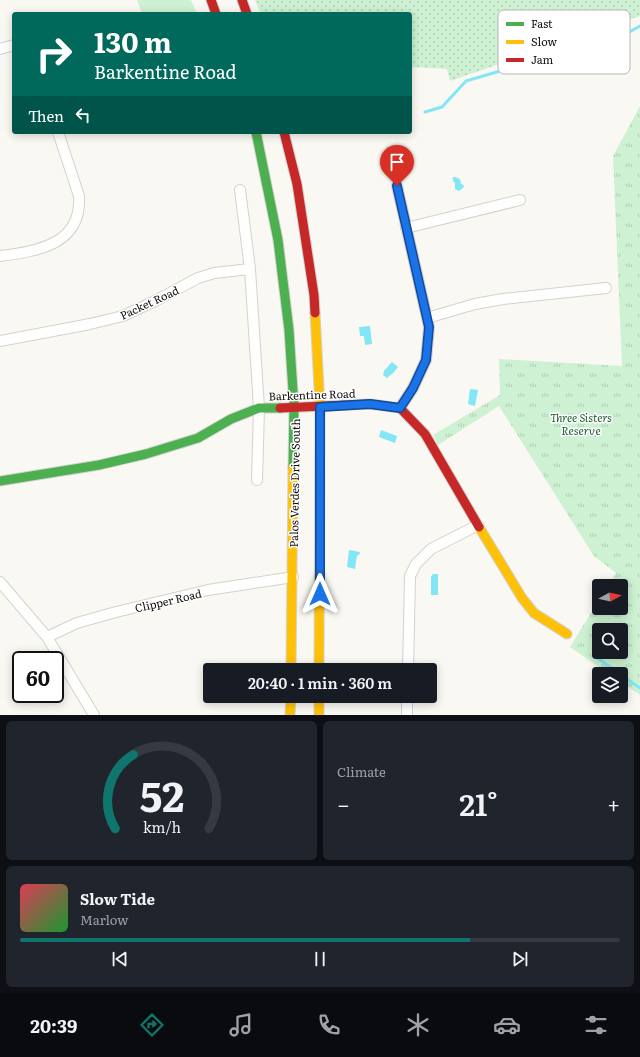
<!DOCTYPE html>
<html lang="en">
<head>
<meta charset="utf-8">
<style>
  body { margin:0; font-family:Literata,serif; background:#20242c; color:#f1f3f6; height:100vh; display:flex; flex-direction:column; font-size:15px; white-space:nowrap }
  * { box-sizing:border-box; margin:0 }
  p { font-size:13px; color:#9ea1a6 }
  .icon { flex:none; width:22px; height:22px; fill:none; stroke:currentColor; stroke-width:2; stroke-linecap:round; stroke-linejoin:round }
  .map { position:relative; height:715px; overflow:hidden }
  .sheet { display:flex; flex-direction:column; gap:6px; padding:6px; background:#0d0f14; flex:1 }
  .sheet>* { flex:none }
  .top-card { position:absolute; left:12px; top:12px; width:400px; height:122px; border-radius:4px; box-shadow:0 2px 10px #0003; background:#00695c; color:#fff; overflow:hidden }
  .needle { width:26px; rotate:82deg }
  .fabs { position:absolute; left:592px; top:579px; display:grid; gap:8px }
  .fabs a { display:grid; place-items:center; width:36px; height:36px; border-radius:4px; background:#171b24; box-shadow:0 2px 10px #0003; font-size:20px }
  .speed { position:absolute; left:12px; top:651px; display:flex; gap:8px; font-size:20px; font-weight:700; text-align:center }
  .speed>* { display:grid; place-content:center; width:52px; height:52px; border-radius:50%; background:#171b24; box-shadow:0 2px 10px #0003; line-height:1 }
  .speed .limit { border:2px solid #111; border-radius:6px; background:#fff; color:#111 }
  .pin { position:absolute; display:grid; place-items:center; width:34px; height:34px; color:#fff; margin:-41px -17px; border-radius:50% 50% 50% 0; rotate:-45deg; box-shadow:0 0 4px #0007 }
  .pin .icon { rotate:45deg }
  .me { position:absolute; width:44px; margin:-22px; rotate:0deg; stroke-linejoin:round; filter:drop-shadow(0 0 3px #0008) }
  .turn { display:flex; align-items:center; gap:14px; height:84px; padding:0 16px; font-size:18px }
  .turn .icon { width:52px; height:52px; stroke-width:2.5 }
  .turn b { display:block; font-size:28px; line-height:34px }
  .then { display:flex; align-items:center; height:38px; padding:0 16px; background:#0003; gap:8px; font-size:15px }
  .big { font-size:30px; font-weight:600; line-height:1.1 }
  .sheet .card { flex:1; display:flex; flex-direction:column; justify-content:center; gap:6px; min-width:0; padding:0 14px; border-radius:6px; background:#20242c }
  .sheet .dial { align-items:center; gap:0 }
  .dial svg { height:104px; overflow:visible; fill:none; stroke:#363941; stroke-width:7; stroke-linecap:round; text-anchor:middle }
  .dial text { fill:#f1f3f6; stroke:none }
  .song { display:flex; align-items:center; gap:12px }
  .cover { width:48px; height:48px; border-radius:6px; background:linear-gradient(135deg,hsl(350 70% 55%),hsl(130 70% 35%)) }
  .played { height:4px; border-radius:2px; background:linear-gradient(90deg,#0f766e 75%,#363941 75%) }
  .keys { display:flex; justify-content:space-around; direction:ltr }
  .heat { display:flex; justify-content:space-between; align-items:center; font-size:22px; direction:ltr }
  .sheet .tiles { flex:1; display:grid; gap:6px; grid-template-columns:1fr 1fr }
  .card:last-child { grid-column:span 2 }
  .trip { position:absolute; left:203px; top:663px; width:234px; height:40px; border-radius:4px; background:#171b24; box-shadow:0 2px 10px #0003; font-weight:600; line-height:40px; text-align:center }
  .tabs { display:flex; height:64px; justify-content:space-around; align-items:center; background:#090b0e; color:#9ea1a6 }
  .tabs .icon { width:28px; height:28px }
  .tabs .selected { color:#0f766e }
  .tabs b { font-size:18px; color:#f1f3f6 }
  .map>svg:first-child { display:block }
  .grass { fill:url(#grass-dots) }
  .park { fill:url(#park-tufts); fill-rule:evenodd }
  .garden { fill:#cdf1d2 }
  .water { fill:#82e6f7 }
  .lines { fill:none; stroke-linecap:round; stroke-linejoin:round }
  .stream { stroke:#82e6f7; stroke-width:3 }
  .street-casing { stroke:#d4d2ce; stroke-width:12 }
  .fast-casing { stroke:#d4d2ce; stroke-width:11 }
  .slow-casing { stroke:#d4d2ce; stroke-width:11 }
  .jam-casing { stroke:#d4d2ce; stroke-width:11 }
  .street { stroke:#fefefd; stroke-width:10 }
  .fast { stroke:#4caf50; stroke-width:9 }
  .slow { stroke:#ffc107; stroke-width:9 }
  .jam { stroke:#c62828; stroke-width:9 }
  .route-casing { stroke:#114b97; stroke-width:10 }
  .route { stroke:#1a73e8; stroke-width:7 }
  .labels { text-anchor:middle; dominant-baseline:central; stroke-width:3; stroke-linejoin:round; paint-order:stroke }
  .street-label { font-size:11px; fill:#110f0c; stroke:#fff }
  .park-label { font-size:11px; font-style:italic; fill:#1c5a30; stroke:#fff }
  .key { fill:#fff; stroke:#b8b7b6; stroke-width:1 }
  .key-label { font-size:11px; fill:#110f0c }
</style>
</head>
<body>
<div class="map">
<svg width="640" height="715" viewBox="0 0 640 715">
  <defs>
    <pattern id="grass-dots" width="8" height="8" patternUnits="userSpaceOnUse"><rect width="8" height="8" fill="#cdf1d2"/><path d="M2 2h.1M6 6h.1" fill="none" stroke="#afcdb3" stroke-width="1.8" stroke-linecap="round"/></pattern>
    <pattern id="park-tufts" width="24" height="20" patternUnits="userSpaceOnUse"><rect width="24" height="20" fill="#cdf1d2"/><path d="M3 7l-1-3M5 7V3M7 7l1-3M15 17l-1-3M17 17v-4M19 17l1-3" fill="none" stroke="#afcdb3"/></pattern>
  </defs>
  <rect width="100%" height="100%" fill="#faf8f2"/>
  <path class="grass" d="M255,0H640V16L450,81L447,69L410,67V14H261Z"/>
  <path class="park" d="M640,106V695L621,682V674H609L570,647L599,600V608H621V586H608L616,573L594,556L499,406L438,445L433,435L500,395L499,359L622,366L613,156ZM599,630H621V652H599Z"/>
  <path class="garden" d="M137,0H191L197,14H146L141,11Z"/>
  <path class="water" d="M453,177C458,177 461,179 461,184L464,185L463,188L459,191L455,189V183L453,181Z
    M370,326L372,344L365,345L364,336H360L359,327Z
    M392,362L398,367L393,373L387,378L383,375L384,371Z
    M470,389L478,390L475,406L468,404Z
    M381,430L397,436L395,443L379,437Z
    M349,550L360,552L359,555H357L355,569L347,567Z
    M433,574H438V595H431V577Z"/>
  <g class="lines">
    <path class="stream" d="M425,112L442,107L466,81L569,51L615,40L640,26
      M596,657L620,674
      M621,675L640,688"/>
    <g class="street-casing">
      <path id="street" d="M0,49L14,45
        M397,186L429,327L426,360L413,388L400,408
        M240,190L250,269L259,408L257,480
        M406,228L520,200
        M0,256C39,251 82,244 79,196L58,132
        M427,318L475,304L503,299L606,288
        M0,341L90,324L123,316L157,300L198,278L214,273L250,269
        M0,582L47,637L94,715
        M47,637L77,623L116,612L208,590L293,577
        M408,670L410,576L416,564L431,549L478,525
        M407,715V696"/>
    </g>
    <g class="fast-casing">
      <path id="fast" d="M256,132L278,240L289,330L294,407L293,468
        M0,481L99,465L146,454L198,438L231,419L259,408H280"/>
    </g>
    <g class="slow-casing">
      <path id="slow" d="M315,313L320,407L319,670
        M479,527L522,598L534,613L567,634
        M291,670L293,468
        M319,696V715
        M290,715L291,696"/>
    </g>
    <g class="jam-casing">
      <path id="jam" d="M211,0L216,14
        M242,0L247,14
        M284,132L297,184L314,295L315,313
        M280,408L370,404L400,408L425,434L479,527"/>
    </g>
    <use href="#street" class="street"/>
    <use href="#fast" class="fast"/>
    <use href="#slow" class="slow"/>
    <use href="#jam" class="jam"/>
  </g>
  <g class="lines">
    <g class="route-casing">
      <path id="route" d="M320,594V407L370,404L400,408L413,388L426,360L429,327L397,186"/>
    </g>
    <use href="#route" class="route"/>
  </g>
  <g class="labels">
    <g class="street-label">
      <text transform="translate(149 302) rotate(-25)">Packet Road</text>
      <text transform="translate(312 394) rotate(-2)">Barkentine Road</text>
      <text transform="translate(294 483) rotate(-89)">Palos Verdes Drive South</text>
      <text transform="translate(168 600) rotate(-13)">Clipper Road</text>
    </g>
    <g class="park-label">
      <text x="581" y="417">Three Sisters<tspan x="581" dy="13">Reserve</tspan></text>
    </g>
  </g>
  <rect x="498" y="10" width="132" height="64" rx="6" class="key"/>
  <rect x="506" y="22" width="18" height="4" fill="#4caf50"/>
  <rect x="506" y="40" width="18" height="4" fill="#ffc107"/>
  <rect x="506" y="58" width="18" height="4" fill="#c62828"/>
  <g class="key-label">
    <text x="531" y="28">Fast</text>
    <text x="531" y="46">Slow</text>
    <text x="531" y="64">Jam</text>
  </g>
</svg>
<div class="fabs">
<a><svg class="needle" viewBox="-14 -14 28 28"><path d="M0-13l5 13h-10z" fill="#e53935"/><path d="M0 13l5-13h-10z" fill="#9ea1a6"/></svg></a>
<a><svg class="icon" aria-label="search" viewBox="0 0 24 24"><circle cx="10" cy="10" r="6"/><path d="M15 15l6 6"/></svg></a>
<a><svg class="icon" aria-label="layers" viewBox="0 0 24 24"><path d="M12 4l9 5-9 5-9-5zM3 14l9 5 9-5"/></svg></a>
</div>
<div class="speed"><div class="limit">60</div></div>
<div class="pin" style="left:397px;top:186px;background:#d93025"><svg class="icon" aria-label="arrive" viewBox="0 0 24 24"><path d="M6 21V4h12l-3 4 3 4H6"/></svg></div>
<svg class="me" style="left:320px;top:594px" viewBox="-20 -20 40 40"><path d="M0-17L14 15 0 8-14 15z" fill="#1a73e8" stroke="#fff" stroke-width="4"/></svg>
<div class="trip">20:40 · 1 min · 360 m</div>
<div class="top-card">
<div class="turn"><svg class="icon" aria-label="right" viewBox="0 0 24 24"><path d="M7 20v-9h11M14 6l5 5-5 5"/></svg><div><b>130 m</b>Barkentine Road</div></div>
<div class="then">Then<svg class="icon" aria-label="left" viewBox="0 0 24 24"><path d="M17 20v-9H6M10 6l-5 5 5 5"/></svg></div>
</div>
</div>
<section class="sheet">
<div class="tiles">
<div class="card dial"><svg viewBox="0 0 100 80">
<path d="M14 69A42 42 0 1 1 86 69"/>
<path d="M14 69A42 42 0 0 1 28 12" stroke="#0f766e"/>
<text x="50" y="56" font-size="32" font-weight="700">52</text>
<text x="50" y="72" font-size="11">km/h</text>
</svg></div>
<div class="card"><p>Climate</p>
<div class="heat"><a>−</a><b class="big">21°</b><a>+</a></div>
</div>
<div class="card">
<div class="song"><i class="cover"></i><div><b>Slow Tide</b><p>Marlow</p></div></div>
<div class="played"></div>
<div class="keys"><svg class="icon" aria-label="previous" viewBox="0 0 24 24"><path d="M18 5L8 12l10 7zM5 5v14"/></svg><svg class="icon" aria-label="pause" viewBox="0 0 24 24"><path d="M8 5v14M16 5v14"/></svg><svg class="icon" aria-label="next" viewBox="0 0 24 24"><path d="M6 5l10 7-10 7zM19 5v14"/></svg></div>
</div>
</div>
</section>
<nav class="tabs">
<b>20:39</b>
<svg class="icon selected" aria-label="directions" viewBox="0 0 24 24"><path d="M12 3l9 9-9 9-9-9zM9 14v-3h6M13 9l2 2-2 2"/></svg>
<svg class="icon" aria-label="music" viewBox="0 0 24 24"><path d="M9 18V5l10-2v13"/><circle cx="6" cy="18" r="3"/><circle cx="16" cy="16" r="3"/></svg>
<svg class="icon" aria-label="phone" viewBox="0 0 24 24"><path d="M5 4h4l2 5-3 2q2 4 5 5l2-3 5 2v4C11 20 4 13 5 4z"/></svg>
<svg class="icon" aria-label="climate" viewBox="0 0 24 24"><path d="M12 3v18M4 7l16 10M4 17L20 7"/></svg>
<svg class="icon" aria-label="car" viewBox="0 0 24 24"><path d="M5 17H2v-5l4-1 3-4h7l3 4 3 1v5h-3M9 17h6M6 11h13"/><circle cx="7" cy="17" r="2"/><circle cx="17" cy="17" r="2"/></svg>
<svg class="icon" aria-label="filters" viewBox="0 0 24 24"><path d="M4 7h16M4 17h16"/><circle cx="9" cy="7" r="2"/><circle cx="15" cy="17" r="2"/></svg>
</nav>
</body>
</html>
